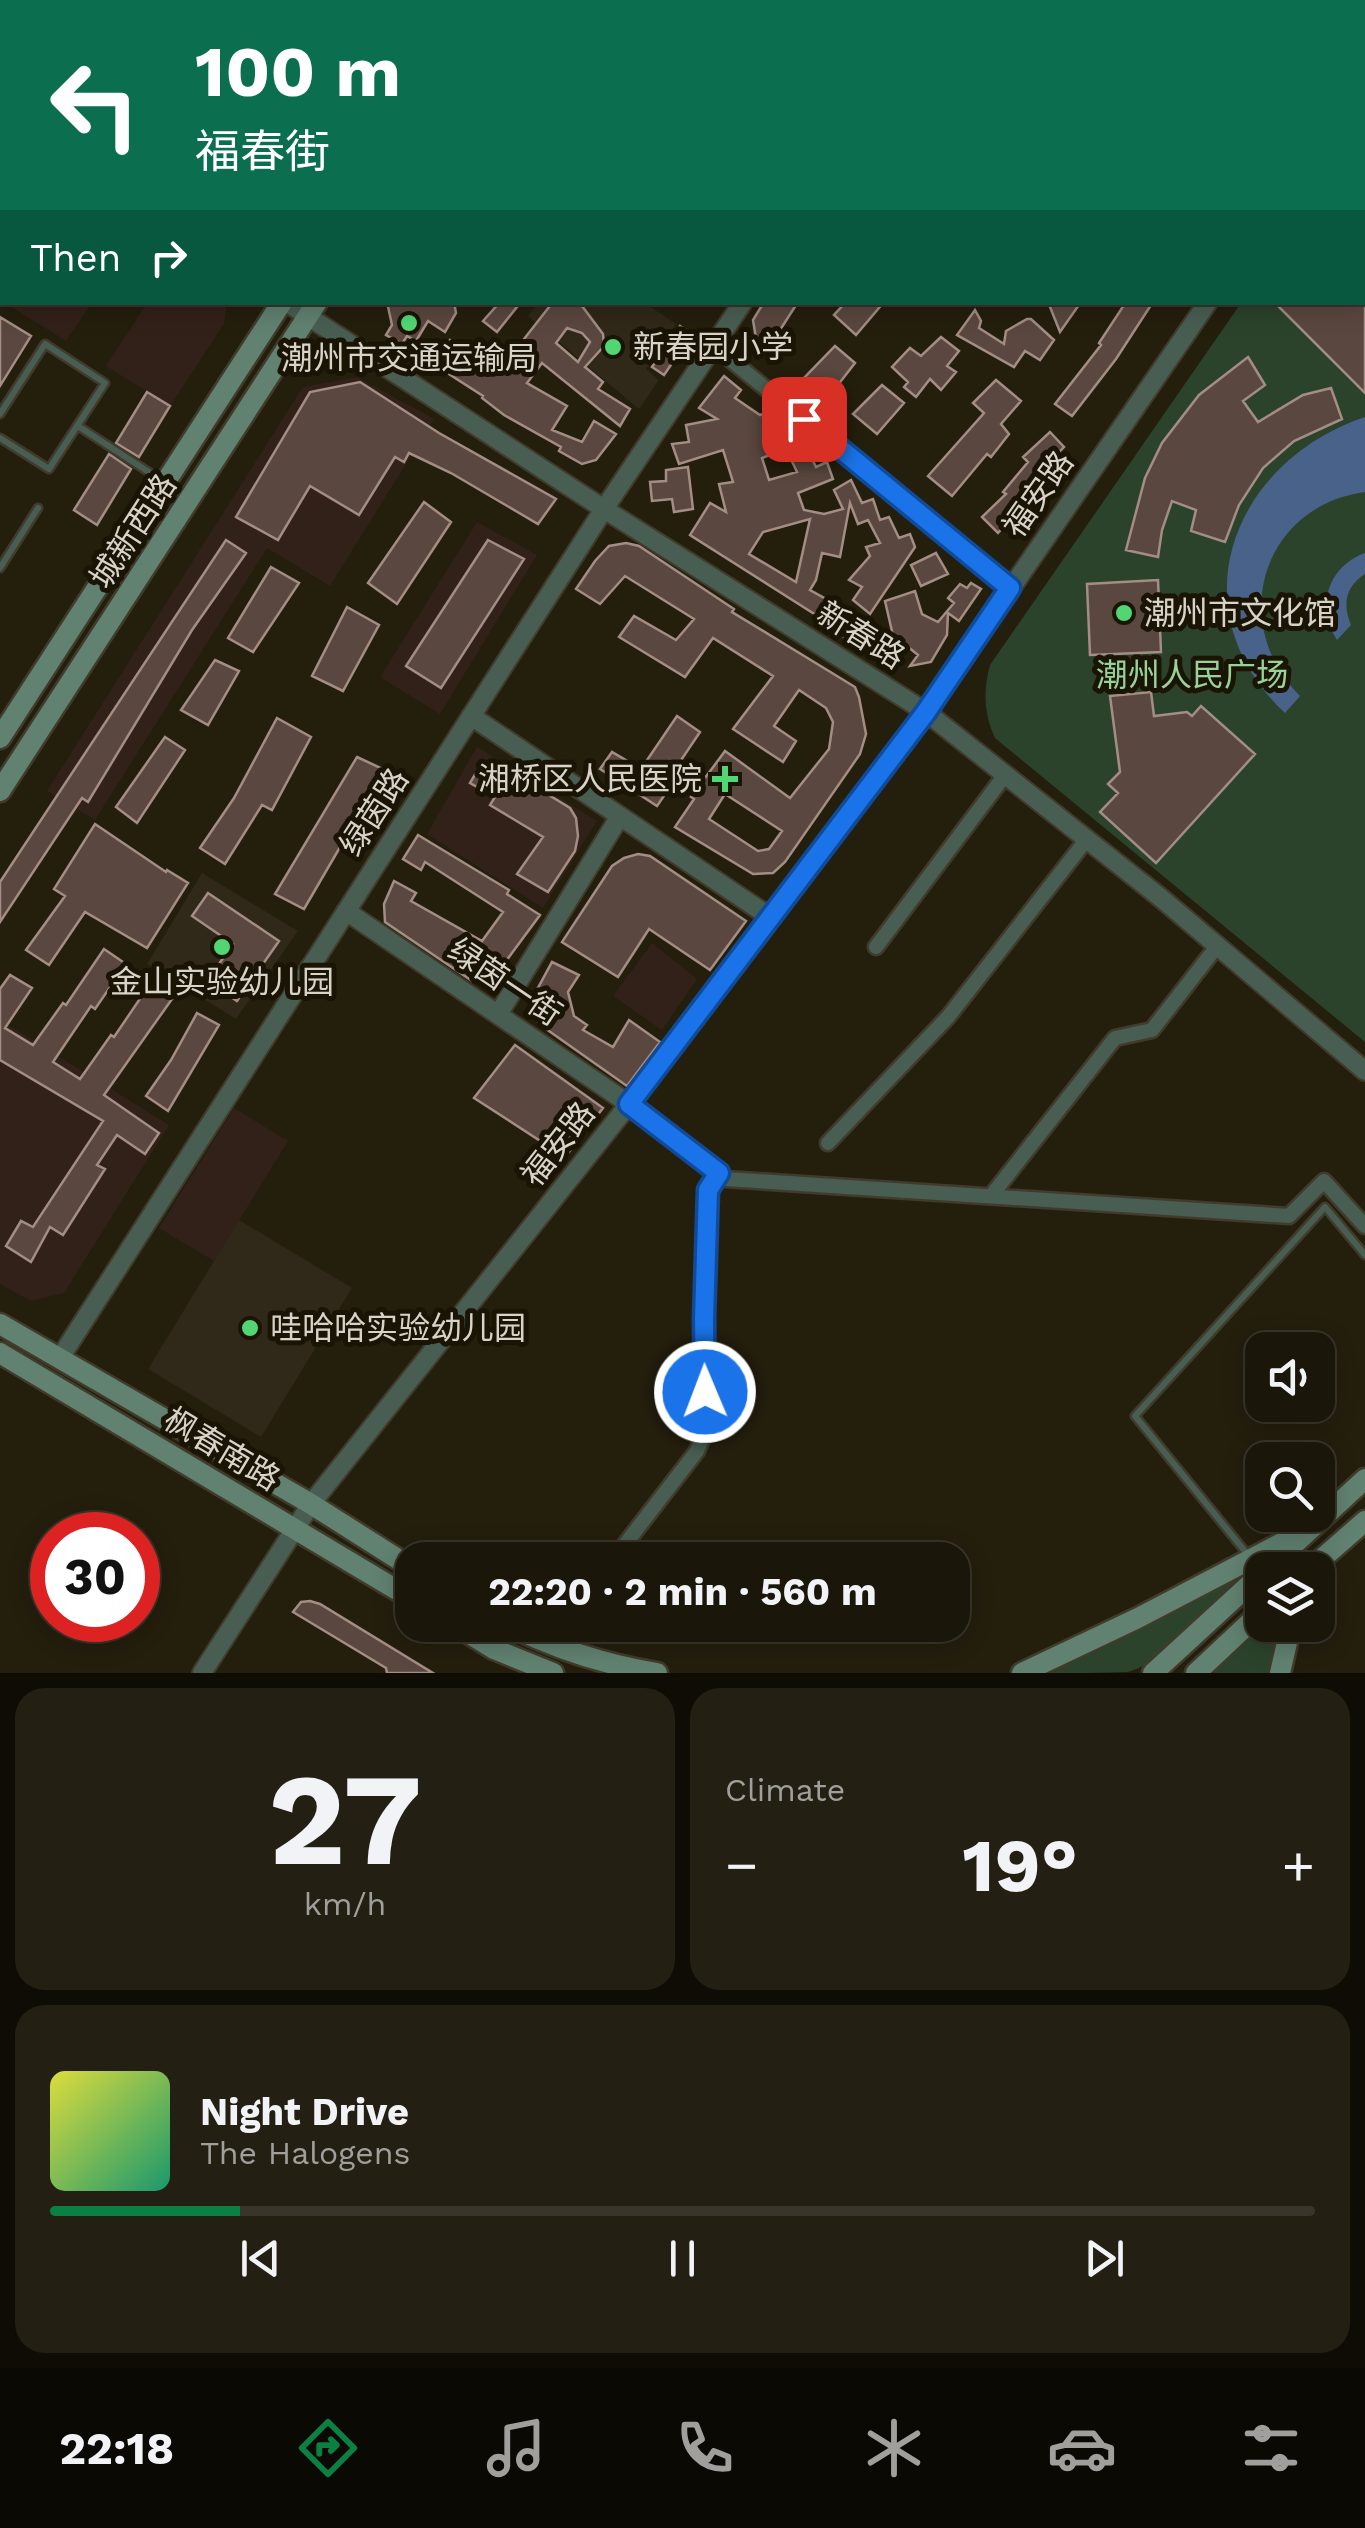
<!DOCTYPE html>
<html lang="en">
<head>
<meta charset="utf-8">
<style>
  body { margin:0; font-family:"Work Sans","Noto Sans SC",sans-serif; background:#241f13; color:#f1f3f6; height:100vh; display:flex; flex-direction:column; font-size:38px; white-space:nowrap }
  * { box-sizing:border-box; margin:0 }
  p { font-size:32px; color:#a09f9c }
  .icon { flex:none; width:55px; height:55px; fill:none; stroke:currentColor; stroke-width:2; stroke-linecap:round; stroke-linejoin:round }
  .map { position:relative; height:1673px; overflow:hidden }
  .drawer { display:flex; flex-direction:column; gap:15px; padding:15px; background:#0f0c06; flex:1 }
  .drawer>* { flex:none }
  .top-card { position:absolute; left:0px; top:0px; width:1365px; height:305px; box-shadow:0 5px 25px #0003,0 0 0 2px #39352b; background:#0b6e4f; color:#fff; overflow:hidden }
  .controls { position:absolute; left:1245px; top:1332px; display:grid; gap:20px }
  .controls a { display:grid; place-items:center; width:90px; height:90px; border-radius:20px; background:#1b160a; box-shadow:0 5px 25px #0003,0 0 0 2px #39352b; font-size:50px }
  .speed { position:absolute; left:30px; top:1512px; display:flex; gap:20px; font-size:50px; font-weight:700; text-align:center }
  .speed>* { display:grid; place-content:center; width:130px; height:130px; border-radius:50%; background:#1b160a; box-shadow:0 5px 25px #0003,0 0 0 2px #39352b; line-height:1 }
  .speed .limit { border:15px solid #d22; background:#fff; color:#111 }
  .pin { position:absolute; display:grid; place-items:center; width:85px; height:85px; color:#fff; margin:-42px; border-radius:20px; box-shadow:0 5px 15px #0006 }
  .me { position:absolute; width:110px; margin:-55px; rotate:359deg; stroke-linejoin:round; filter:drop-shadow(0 0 8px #0008) }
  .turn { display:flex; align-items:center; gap:35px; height:210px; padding:0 30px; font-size:45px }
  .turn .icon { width:130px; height:130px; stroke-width:2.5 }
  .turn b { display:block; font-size:70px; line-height:85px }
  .then { display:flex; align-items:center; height:95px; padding:0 30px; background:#0003; gap:20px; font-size:38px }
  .big { font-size:75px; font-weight:700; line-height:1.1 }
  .drawer .card { flex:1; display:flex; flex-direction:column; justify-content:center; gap:15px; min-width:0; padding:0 35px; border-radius:30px; background:#241f13 }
  .drawer .dial { align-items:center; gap:0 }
  .dial b { font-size:130px; line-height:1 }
  .song { display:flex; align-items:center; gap:30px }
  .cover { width:120px; height:120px; border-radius:15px; background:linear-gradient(135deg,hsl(60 70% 55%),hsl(160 70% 35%)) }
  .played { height:10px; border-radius:5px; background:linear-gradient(90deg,#0b8043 15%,#39352b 15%) }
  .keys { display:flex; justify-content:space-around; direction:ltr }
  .heat { display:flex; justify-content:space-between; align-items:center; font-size:55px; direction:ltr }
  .drawer .tiles { flex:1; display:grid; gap:15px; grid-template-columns:1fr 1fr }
  .card:last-child { grid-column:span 2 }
  .trip { position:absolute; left:395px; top:1542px; width:575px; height:100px; border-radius:30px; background:#1b160a; box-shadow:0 5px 25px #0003,0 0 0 2px #39352b; font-weight:700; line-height:100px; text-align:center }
  .tabs { display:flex; height:160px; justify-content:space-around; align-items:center; background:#0b0904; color:#a09f9c }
  .tabs .icon { width:70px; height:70px }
  .tabs .current { color:#0b8043 }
  .tabs b { font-size:45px; color:#f1f3f6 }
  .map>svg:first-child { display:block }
  .commercial { fill:#322119 }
  .education { fill:#302818 }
  .green { fill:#2b432b }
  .water { fill:#496289 }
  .building { fill:#5a473f; stroke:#a38d84; stroke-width:2.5; fill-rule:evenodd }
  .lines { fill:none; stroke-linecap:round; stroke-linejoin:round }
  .service-casing { stroke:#413b2b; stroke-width:11 }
  .minor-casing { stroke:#413b2b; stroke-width:19 }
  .tertiary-casing { stroke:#413b2b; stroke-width:22 }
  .secondary-casing { stroke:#413b2b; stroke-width:25 }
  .trunk-casing { stroke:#413b2b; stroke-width:28 }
  .service { stroke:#495e53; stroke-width:6 }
  .minor { stroke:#495e53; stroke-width:14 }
  .tertiary { stroke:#495e53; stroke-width:18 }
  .secondary { stroke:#618271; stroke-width:20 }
  .trunk { stroke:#7aab92; stroke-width:22 }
  .route-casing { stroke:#114b97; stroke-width:25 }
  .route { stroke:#1a73e8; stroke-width:18 }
  .poi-dot { fill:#52d673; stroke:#1a1405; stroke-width:4 }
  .labels { text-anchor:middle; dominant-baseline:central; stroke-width:10; stroke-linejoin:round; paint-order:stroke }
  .poi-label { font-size:32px; fill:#d7d3c8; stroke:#1a1405; text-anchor:start }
  .street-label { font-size:32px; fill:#d7d3c8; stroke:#1a1405 }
  .park-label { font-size:32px; fill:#99d298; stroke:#1a1405 }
</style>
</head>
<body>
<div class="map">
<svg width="1365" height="1673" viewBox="0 0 1365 1673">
  <rect width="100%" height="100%" fill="#241e0d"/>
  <path class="commercial" d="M5,303H92L66,341Z
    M147,303H227L224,324L170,406L106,366Z
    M357,377L434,419L330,586L267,548L95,820L47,791L303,387Z
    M477,522L537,555L440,714L380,677Z
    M477,747L597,821L543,908L427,834Z
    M652,943L697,979L662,1030L613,996Z
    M0,1020L169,1125L64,1293L31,1301L0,1284Z
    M234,1108L288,1141L214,1261L159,1228Z"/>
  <path class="education" d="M538,303H645L676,324L646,369L659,380L639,409L528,316Z
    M202,873L298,931L236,1019L147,964Z
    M239,1220L352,1288L261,1437L148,1369Z"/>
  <path class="green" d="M1365,163V1042L995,738C984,714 983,691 990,665L1241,303L1362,302Z
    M1266,1559C1228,1595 1179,1656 1128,1672C1107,1673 1074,1673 1051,1673Z
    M1262,1625H1282L1274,1646L1270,1673H1215V1666Z"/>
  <path class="water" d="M1365,417V492C1262,506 1227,623 1300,696L1285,713C1175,609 1232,462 1365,417Z
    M1365,553V574C1346,586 1342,604 1351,625L1337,640C1316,607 1327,567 1365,553Z"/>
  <path class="building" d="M387,302H454L456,313L445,332L428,321L416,341L407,336L402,344L386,335L392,325Z
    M500,302H521L497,332L483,321Z
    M553,302H579L603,334L604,346L585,367L603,382L598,389L630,409L620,426L542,363L527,383L567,406L552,430L582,442L594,421L616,434L596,460L582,464L559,451L561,447L504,415L482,398L483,396L435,365L450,340L478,357L472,364L481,372L489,364L499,371ZM567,328L582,333L590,342L578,362L556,343Z
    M764,302H798L764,355L757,345L753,320Z
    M846,302H884L856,335L834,315Z
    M1048,302H1081L1060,332Z
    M1126,302H1153L1116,359L1072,416L1055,404L1101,345L1099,343Z
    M1274,302H1365V393Z
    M975,310L981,321L979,328L1004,344L1006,331L1027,319H1031L1054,340L1040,360L1025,351L1014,367L957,335Z
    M0,317L31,336L0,386Z
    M680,326L692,334L664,375L652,367Z
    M941,337L959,351L947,366L956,372L941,390L930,379L916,397L904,387L908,382L892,367L910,348L921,356Z
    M835,346L855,363L827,399L804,378Z
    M1248,357L1265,385L1243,401L1258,422L1303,395L1331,388L1342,419L1294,441L1263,468L1239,505L1225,542L1191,531L1196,510L1172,501L1162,530L1158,557L1126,550L1145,478L1162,443L1199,395Z
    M724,376L741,390L735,398L760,415L768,412L778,433L789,429L795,445L762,458L769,480L797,472L788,453L806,446L816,467L827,462L833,479L798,493L804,510L824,514L843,509L834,490L851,480L862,503L873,499L880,520L889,517L899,538L910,534L915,547L870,614L853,600L862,587L849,580L870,556L866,547L880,543L868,520L858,524L850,503L840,557L822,553L816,580L810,590L826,599L816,615L690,535L710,503L726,512L719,484L733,482L723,450L679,464L672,444L689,442L686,425L717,419L699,408ZM810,519L796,582L749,554L763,532Z
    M996,380L1021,401L1001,424L1009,434L991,457L987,454L952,496L928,476L984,413L973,403Z
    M360,382L439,433L556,499L538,524L451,473L409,453L404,462L395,457L359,515L310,486L278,540L236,517L310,392Z
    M882,385L904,403L877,434L853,414Z
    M147,392L170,406L139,457L116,443Z
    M1050,432L1064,447L1036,476L1039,480L1018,511L998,533L982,517L1006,494L1003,492L1028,462L1023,457Z
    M109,454L131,469L97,525L74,510Z
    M688,467L693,509L674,512L672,499L652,501L650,482L666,481V470Z
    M424,502L451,522L397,604L368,583Z
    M226,540L246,553L192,630L88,802L82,798L0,922V882Z
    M488,540L524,559L441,688L406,666Z
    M626,543L639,546L734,609L732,612L855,687L859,697L866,734L860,754L785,862L773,873L753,874L675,827L694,799L691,797L725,751L790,798L829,749L833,722L826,708L799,690L774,726L796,741L783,762L733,729L773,676L713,638L685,677L619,637L634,616L676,640L694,619L625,576L600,604L576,589L595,561L609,546ZM725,794L782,831L769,849L758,851L709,819Z
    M936,553L948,574L921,586L911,565Z
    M271,567L299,583L253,652L228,638Z
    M1158,580L1161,652L1090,655L1087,584Z
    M971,583L981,589L959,621L948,613L947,635L931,662L910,666L918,655L896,637L894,640L885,601L915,591L922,614L938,622L954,603L948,598L960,584L967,588Z
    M347,607L379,625L343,691L312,676Z
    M852,627L888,650L880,662L844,638Z
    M215,660L239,671L208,725L181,710Z
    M1151,692L1154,716L1187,712L1192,716L1201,706L1255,754L1156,863L1100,812L1118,793L1108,784L1120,772L1110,696Z
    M677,716L700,732L665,784L670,787L657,806L600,769L612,752L641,769Z
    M277,718L311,737L272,810L262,805L225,864L200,848L234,798Z
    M165,737L185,750L137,823L116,807Z
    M357,757L385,770L304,909L275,894Z
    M500,765L570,808L576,818L578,836L575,851L548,892L517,874L543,837L490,805L495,797L470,783L477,771L484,773L488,767L496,771Z
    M95,824L166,872L167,870L188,883L147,948L85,912L49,965L26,950L65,896L54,889Z
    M418,835L509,890L507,894L540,915L495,976L472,981L385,922L384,904L394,881L416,893L411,901L482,941L503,912L425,862L421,870L403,859Z
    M638,854L650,856L746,921L710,970L649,929L618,977L562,942L612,866L624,858Z
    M208,893L279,941L237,1001L207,981L233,944L192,916Z
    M104,949L126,964L95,1009L91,1006L53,1062L80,1079L111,1035L114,1037L150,984L172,999L104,1095L159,1133L145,1154L117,1135L97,1165L105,1169L63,1235L50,1227L31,1262L6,1246L21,1221L33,1227L103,1121L0,1060V989L10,975L32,988L5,1028L33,1045L63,1003L66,1005Z
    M552,962L579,975L568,992L574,1016L587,1025L583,1030L613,1047L629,1020L660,1042L627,1086L539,1024L532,999Z
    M197,1013L219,1025L168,1111L146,1096L171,1060Z
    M515,1045L603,1108L565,1157L474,1098Z
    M310,1601L320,1604L433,1673H387L386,1668L293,1612L301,1602Z"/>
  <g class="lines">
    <g class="service-casing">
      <path id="service" d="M0,414L45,344L105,383L49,469L0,438
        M78,426L161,480
        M0,568L38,508
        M1248,1555L1135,1416L1325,1207L1365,1255"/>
    </g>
    <g class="minor-casing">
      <path id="minor" d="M76,0L79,2
        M725,0L728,2
        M715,347L1010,588
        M876,947L1005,775
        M629,1104L726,1179L1289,1216L1324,1181L1365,1226
        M828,1143L948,1017L1087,839
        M991,1196L1115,1038L1152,1030L1218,945
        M613,1560L697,1451L706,1430L703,1319L709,1190L719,1173
        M548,1643L562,1625"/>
    </g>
    <g class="tertiary-casing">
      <path id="tertiary" d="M933,2L934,0
        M1362,16H1365
        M0,125L2,127
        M1362,147H1365
        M286,302L604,509L926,712L1161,898L1365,1071
        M471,716L770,917
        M346,911L629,1104
        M499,1013L620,816
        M60,1358L604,509L743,302
        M202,1673L311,1504L629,1104L926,712L1208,302"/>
    </g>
    <g class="secondary-casing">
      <path id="secondary" d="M479,2L481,0
        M508,2L509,0
        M0,738L282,302
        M0,791L317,302
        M0,1324L311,1504L412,1568
        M0,1353L412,1599
        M1266,1570L1365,1479
        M1309,1570L1365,1521
        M455,1625L494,1649L553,1673
        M508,1625C554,1648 607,1665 657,1673
        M1022,1673L1138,1618L1312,1527
        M1153,1673L1262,1573
        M1196,1673L1262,1611
        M1280,1673L1291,1625"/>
    </g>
    <g class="trunk-casing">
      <path id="trunk" d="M1244,0L1246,2
        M1305,0L1308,2
        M1362,52L1365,54
        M1362,106L1365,108"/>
    </g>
    <use href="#service" class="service"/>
    <use href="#minor" class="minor"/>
    <use href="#tertiary" class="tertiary"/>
    <use href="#secondary" class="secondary"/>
    <use href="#trunk" class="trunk"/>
  </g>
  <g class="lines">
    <g class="route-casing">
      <path id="route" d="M705,1392L704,1319L708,1190L719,1173L629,1104L926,712L1010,588L804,419"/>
    </g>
    <use href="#route" class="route"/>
  </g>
  <g class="poi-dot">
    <circle cx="409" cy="323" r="10"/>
    <circle cx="613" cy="347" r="10"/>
    <circle cx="1124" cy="613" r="10"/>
    <path d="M720 764h10v10h10v10h-10v10h-10v-10h-10v-10h10z"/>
    <circle cx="222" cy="947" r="10"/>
    <circle cx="250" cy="1328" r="10"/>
  </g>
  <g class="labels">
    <g class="poi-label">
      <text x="633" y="347">新春园小学</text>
      <text x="409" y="358" text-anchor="middle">潮州市交通运输局</text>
      <text x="1144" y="613">潮州市文化馆</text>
      <text x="702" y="779" text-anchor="end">湘桥区人民医院</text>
      <text x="222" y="982" text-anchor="middle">金山实验幼儿园</text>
      <text x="270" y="1328">哇哈哈实验幼儿园</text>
    </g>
    <g class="street-label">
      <text transform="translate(1038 494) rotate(-55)">福安路</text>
      <text transform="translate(133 531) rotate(-57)">城新西路</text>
      <text transform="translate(861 635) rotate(32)">新春路</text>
      <text transform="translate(374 812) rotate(-57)">绿茵路</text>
      <text transform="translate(505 982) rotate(34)">绿茵一街</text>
      <text transform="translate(558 1144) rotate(-52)">福安路</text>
      <text transform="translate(222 1449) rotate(31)">枫春南路</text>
    </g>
    <g class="park-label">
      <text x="1192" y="675">潮州人民广场</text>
    </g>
  </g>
</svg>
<div class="controls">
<a><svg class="icon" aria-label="sound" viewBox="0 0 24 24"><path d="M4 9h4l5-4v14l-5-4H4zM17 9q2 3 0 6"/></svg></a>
<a><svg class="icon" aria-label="search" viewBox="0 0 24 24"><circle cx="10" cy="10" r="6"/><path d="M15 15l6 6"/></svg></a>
<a><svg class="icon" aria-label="layers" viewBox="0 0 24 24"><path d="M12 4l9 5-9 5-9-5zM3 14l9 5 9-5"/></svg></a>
</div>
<div class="speed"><div class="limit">30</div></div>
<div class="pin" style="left:804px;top:419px;background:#d93025"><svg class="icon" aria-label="arrive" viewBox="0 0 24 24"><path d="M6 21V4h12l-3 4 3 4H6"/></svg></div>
<svg class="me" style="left:705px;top:1392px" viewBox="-20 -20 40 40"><circle r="17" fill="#1a73e8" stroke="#fff" stroke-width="3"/><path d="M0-11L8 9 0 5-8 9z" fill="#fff"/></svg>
<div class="trip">22:20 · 2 min · 560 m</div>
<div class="top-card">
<div class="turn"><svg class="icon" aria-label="left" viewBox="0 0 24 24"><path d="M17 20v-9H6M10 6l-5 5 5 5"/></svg><div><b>100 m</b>福春街</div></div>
<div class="then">Then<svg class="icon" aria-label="right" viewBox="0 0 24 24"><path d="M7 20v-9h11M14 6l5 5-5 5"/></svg></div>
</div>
</div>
<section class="drawer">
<div class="tiles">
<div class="card dial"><b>27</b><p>km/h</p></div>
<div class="card"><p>Climate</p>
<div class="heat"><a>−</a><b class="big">19°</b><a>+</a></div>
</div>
<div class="card">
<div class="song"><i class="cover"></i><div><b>Night Drive</b><p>The Halogens</p></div></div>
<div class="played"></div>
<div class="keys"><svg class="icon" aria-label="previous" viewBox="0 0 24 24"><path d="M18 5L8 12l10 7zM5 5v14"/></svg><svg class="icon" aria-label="pause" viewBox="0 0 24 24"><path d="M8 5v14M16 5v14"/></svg><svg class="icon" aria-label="next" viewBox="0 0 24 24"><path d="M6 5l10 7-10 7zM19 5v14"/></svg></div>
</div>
</div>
</section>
<nav class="tabs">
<b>22:18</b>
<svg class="icon current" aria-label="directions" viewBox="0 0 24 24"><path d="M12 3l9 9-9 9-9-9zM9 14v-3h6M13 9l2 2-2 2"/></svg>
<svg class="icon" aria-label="music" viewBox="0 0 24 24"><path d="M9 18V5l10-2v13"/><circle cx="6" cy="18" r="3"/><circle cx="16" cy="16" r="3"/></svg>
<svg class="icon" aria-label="phone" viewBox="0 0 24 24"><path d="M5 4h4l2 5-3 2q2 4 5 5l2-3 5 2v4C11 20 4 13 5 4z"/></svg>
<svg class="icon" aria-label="climate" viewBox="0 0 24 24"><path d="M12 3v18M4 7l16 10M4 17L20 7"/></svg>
<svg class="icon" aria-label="car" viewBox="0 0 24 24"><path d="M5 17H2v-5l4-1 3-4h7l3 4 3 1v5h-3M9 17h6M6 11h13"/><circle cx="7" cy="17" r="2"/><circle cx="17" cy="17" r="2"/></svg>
<svg class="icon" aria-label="filters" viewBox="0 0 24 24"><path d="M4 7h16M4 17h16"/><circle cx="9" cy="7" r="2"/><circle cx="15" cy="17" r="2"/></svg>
</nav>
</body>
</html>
